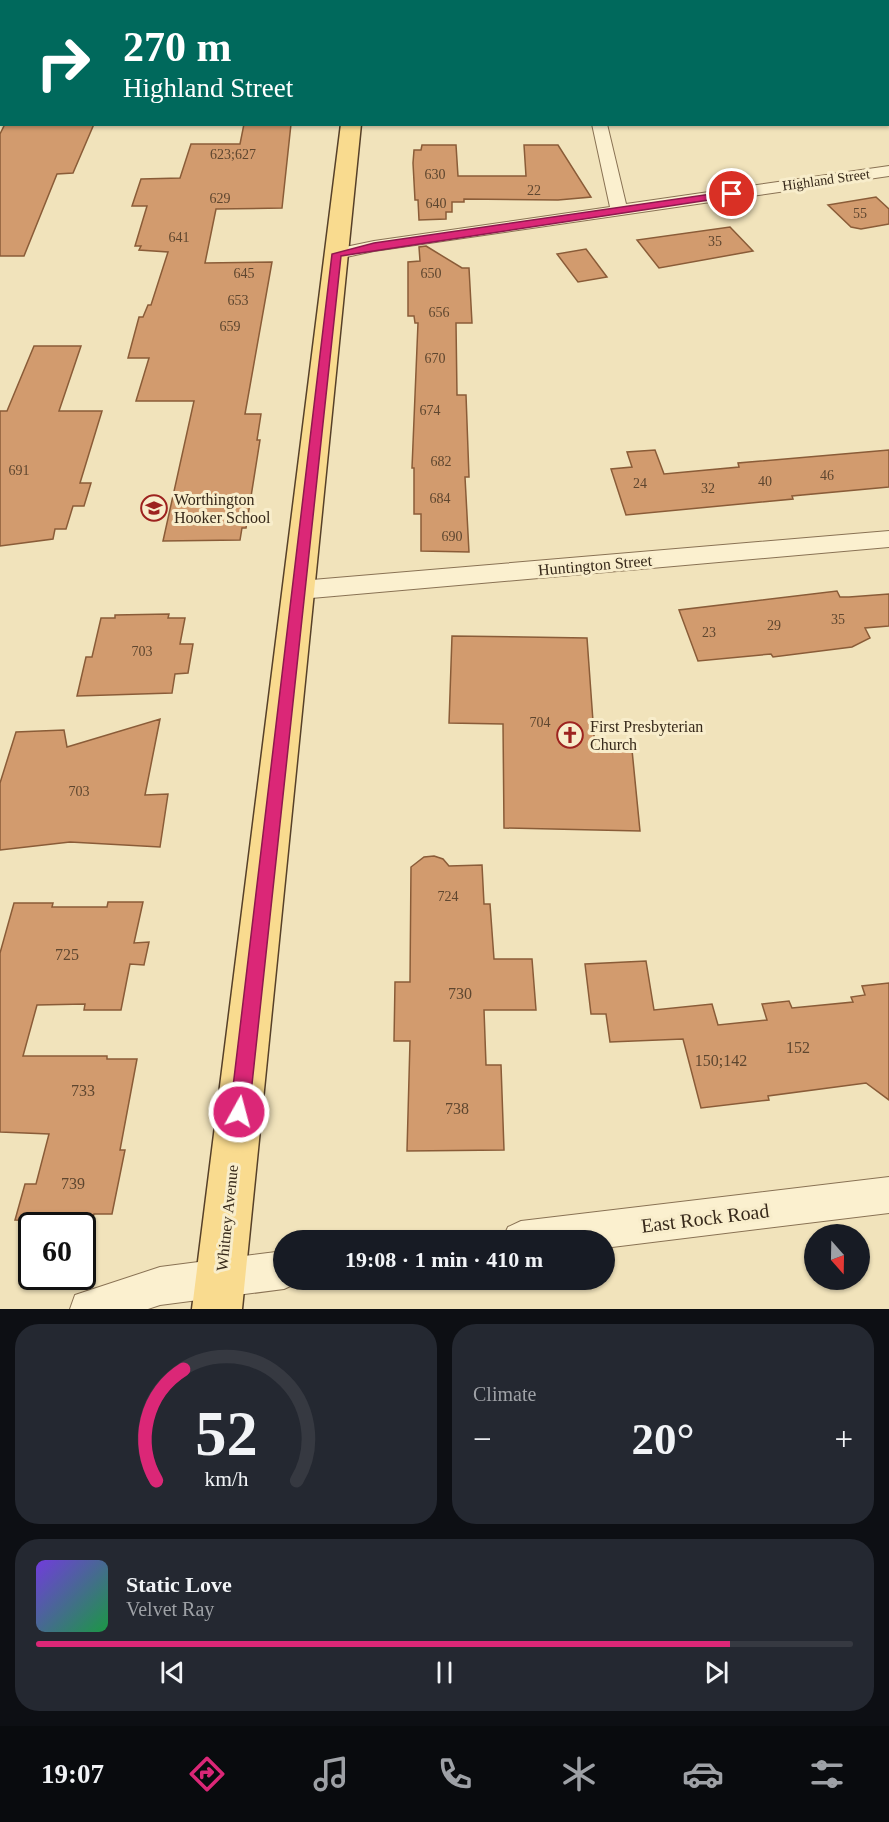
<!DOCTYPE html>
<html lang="en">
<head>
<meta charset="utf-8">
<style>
  body { margin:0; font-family:"Times New Roman",serif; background:#242831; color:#f1f3f6; height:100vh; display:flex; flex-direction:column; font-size:22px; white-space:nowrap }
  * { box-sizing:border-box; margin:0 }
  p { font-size:20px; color:#9ea1a6 }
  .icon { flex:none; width:33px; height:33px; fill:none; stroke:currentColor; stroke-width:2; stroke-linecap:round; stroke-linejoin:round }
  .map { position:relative; height:1309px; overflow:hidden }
  .side { display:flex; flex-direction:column; gap:15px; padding:15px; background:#0d0f14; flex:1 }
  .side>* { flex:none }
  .banner { position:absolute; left:0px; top:0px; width:890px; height:126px; box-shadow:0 2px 4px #0004; background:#00695c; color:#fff; overflow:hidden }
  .needle { width:39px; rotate:160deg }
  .fabs { position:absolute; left:804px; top:1224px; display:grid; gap:12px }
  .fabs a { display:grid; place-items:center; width:66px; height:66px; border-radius:50%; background:#171b24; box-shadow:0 2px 4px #0004; font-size:30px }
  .speed { position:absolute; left:18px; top:1212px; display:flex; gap:12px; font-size:30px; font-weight:700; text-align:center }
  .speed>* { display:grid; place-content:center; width:78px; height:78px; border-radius:50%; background:#171b24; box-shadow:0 2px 4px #0004; line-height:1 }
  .speed .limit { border:3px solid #111; border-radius:9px; background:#fff; color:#111 }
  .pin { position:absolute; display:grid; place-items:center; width:51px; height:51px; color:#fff; margin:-26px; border:3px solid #fff; border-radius:50%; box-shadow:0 2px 6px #0007 }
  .me { position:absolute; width:66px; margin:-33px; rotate:7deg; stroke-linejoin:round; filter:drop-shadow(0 0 4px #0008) }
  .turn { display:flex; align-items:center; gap:21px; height:126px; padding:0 24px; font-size:27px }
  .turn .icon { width:78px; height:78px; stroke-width:2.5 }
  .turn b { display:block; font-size:42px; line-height:51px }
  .big { font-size:45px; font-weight:600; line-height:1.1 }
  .side .widget { flex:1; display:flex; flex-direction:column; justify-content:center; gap:9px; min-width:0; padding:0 21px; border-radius:24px; background:#242831 }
  .side .dial { align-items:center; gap:0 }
  .dial svg { height:156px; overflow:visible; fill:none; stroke:#363941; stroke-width:7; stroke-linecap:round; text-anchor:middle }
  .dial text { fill:#f1f3f6; stroke:none }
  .song { display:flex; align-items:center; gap:18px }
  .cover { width:72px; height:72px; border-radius:9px; background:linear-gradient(135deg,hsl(260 70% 55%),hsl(140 70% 35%)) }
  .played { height:6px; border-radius:3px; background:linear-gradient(90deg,#db2777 85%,#363941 85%) }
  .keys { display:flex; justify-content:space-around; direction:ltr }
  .heat { display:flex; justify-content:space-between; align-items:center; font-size:33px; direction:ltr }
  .side .tiles { flex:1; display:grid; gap:15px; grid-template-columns:1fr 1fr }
  .widget:last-child { grid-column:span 2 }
  .trip { position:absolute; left:273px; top:1230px; width:342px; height:60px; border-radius:30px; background:#171b24; box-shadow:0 2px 4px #0004; font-weight:600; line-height:60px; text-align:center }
  .dock { display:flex; height:96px; justify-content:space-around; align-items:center; background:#090b0e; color:#9ea1a6 }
  .dock .icon { width:42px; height:42px }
  .dock .selected { color:#db2777 }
  .dock b { font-size:27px; color:#f1f3f6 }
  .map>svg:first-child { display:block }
  .building { fill:#d29b6e; stroke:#8a5c38; stroke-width:1.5 }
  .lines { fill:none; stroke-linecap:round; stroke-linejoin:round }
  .minor-casing { stroke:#897254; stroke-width:2 }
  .primary-casing { stroke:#564029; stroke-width:3 }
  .minor { fill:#fbf0cf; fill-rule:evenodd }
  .primary { fill:#f9db8f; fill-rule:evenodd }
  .route { fill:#db2777; stroke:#8e194d; stroke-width:1.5 }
  .labels { text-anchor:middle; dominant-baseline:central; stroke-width:6; stroke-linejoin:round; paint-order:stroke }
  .number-label { font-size:14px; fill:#5e462f }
  .far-street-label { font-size:14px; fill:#37291a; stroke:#f8edcb }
  .poi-label { font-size:16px; fill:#37291a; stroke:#f8edcb; text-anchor:start }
  .street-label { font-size:16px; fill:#37291a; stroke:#f8edcb }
  .near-number-label { font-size:16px; fill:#5e462f }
  .near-street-label { font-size:20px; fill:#37291a; stroke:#f8edcb }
</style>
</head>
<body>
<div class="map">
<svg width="889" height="1309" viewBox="0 0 889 1309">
  <rect width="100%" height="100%" fill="#f1e3bb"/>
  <path class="building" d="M5,124H94L73,173L57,174L24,256H0V134Z
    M244,124H291L282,208L216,209L205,263L272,262L245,414H261L257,440H260L246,528H242L240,540L163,541L194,401H136L149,358H128L139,317H143L148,305H151L168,252L139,250L141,246H135L147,206H132L141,179L180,178L191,144H240Z
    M422,145H456L458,176H526L524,145H558L591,197L558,200L464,199V202H452V212H446V219L419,220L418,200H415L413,163L414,150H421Z
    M876,197L889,209V224L861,229L851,227L828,205Z
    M730,227L753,251L659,268L637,240Z
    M426,246L462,268H469L472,323H456L457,395H466L469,477H465L469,552L421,551V514H414V468H412L418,323H415L414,316H408V262L420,261L419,247Z
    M586,249L607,277L578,282L557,254Z
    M34,346H81L59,411H102L80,483H91L84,506H73L66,529H55L53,539L0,546V411H7Z
    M655,450L664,474L739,467L738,463L889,450V487L792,496L793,499L626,515L611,469L632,467L627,452Z
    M837,591L840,597H849L889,594V626L865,628L870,638L852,647L773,657L771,654L698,661L679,610Z
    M169,614L168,618H185L180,644H193L188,673L175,674L172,693L77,696L86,657H92L101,618H115V615Z
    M452,636L587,638L595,749L632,750L640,831L504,828L503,724L449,723Z
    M160,719L145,795L168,794L160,847L70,842L0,850V783L16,732L64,730L67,747Z
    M434,856L443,859L449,866L482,865L484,904H490L494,959H532L536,1010H484L486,1065H501L504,1150L407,1151L410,1041H394L395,982H410L411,867L424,857Z
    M108,902H143L134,943L149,942L144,965L130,964L121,1010H84L85,1004L37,1005L23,1056H107V1059H137L120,1150H125L112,1214H94L92,1221L15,1220L25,1184H36L49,1134L0,1132V953L14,903H53L52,907H107Z
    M646,961L654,1010L712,1004L718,1025L767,1020L762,1004L789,1001L792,1008L853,1002L851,997L865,995L862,986L889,983V1100L866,1083L768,1096L769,1100L701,1108L683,1039L610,1042L606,1014H591L585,964Z"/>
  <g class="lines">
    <g class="minor-casing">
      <path id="minor" d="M16,0H28L15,2Z
        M565,0H577V2H565Z
        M792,0H804L805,2H792Z
        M2,28V38H0V29Z
        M888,106H889V115H888Z
        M592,124H607L626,204L889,166V176L374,251L337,259L331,258L328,254L331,250L374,241L610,207Z
        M889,531V547L300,599L291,596L288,590L291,584L300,581Z
        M889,1177V1213L604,1248V1240H502L508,1227L521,1221Z
        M284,1251V1280H299L297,1283L284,1289L160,1305L148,1309H70L75,1295L160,1267Z"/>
    </g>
    <g class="primary-casing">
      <path id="primary" d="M357,0H373V2H357Z
        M341,124H361L242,1309H192Z"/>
    </g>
    <use href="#minor" class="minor"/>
    <use href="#primary" class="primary"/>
  </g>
  <path class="route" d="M732,191L736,194L735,196L341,256L249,1112L246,1118L239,1121L233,1118L230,1112L332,254L374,243Z"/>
  <defs>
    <g id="school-ring" transform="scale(1.35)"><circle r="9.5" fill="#f8edcb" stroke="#9d231f" stroke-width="1.5"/><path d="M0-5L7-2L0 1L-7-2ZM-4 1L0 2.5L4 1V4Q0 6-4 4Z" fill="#9d231f"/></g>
    <g id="church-ring" transform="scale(1.35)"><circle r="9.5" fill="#f8edcb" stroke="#9d231f" stroke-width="1.5"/><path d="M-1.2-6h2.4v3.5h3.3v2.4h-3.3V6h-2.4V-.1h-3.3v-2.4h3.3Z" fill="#9d231f"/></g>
  </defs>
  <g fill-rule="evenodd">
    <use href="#school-ring" x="154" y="508"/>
    <use href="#church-ring" x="570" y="735"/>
  </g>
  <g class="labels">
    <g class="number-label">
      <text x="233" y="154">623;627</text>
      <text x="435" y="174">630</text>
      <text x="534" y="190">22</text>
      <text x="220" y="198">629</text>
      <text x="436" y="203">640</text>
      <text x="860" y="213">55</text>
      <text x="179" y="237">641</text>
      <text x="715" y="241">35</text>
      <text x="244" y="273">645</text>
      <text x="431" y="273">650</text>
      <text x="238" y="300">653</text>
      <text x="439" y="312">656</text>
      <text x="230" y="326">659</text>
      <text x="435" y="358">670</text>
      <text x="430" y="410">674</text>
      <text x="441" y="461">682</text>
      <text x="19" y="470">691</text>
      <text x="827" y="475">46</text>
      <text x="765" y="481">40</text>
      <text x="640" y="483">24</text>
      <text x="708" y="488">32</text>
      <text x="440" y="498">684</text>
      <text x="452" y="536">690</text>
      <text x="838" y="619">35</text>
      <text x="774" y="625">29</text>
      <text x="709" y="632">23</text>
      <text x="142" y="651">703</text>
      <text x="540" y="722">704</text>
      <text x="79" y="791">703</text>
      <text x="448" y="896">724</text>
    </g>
    <g class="far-street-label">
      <text transform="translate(826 180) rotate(-8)">Highland Street</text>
    </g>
    <g class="poi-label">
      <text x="174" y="499">Worthington<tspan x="174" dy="18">Hooker School</tspan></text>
      <text x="590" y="726">First Presbyterian<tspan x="590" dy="18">Church</tspan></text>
    </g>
    <g class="street-label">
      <text transform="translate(595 565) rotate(-5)">Huntington Street</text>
      <text transform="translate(227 1218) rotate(-84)">Whitney Avenue</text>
    </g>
    <g class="near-number-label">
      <text x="67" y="954">725</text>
      <text x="460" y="993">730</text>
      <text x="798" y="1047">152</text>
      <text x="721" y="1060">150;142</text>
      <text x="83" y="1090">733</text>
      <text x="457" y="1108">738</text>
      <text x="73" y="1183">739</text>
    </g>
    <g class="near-street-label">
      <text transform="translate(705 1218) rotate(-7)">East Rock Road</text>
    </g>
  </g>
</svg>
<div class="fabs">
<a><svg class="needle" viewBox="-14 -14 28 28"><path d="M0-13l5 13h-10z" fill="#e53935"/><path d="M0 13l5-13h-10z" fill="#9ea1a6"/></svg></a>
</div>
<div class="speed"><div class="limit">60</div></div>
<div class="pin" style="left:732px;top:194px;background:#d93025"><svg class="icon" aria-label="arrive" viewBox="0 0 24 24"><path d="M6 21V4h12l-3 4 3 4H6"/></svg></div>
<svg class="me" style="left:239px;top:1112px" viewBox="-20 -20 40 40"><circle r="17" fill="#db2777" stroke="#fff" stroke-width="3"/><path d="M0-11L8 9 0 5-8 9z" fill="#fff"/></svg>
<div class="trip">19:08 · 1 min · 410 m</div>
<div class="banner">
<div class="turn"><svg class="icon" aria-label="right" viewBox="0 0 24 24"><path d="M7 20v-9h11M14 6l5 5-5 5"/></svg><div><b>270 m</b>Highland Street</div></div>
</div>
</div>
<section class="side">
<div class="tiles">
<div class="widget dial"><svg viewBox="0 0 100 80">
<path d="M14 69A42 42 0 1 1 86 69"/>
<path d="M14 69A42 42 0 0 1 28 12" stroke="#db2777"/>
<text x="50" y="56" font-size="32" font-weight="700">52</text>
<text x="50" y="72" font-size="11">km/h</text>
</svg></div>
<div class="widget"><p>Climate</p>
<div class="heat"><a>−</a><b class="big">20°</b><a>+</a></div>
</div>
<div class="widget">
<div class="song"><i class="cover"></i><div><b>Static Love</b><p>Velvet Ray</p></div></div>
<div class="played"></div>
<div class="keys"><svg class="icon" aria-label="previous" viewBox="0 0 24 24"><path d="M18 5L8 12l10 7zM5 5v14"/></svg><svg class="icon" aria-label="pause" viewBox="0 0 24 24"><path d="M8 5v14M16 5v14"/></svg><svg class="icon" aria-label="next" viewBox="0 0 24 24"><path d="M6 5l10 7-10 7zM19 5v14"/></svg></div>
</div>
</div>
</section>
<nav class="dock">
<b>19:07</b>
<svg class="icon selected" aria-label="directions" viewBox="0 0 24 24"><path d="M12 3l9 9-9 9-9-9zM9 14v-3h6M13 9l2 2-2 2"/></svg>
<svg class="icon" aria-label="music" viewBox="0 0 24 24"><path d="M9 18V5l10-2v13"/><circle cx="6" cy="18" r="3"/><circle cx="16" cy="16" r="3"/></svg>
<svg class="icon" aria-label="phone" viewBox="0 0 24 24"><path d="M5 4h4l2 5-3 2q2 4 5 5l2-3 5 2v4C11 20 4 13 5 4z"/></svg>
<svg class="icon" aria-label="climate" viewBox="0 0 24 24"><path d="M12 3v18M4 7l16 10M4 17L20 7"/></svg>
<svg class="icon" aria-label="car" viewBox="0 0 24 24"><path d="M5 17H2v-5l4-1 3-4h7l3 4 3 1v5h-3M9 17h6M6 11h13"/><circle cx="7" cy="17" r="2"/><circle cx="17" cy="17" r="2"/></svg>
<svg class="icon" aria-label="filters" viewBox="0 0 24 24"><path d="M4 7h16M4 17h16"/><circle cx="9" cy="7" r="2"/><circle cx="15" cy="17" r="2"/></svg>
</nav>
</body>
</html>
